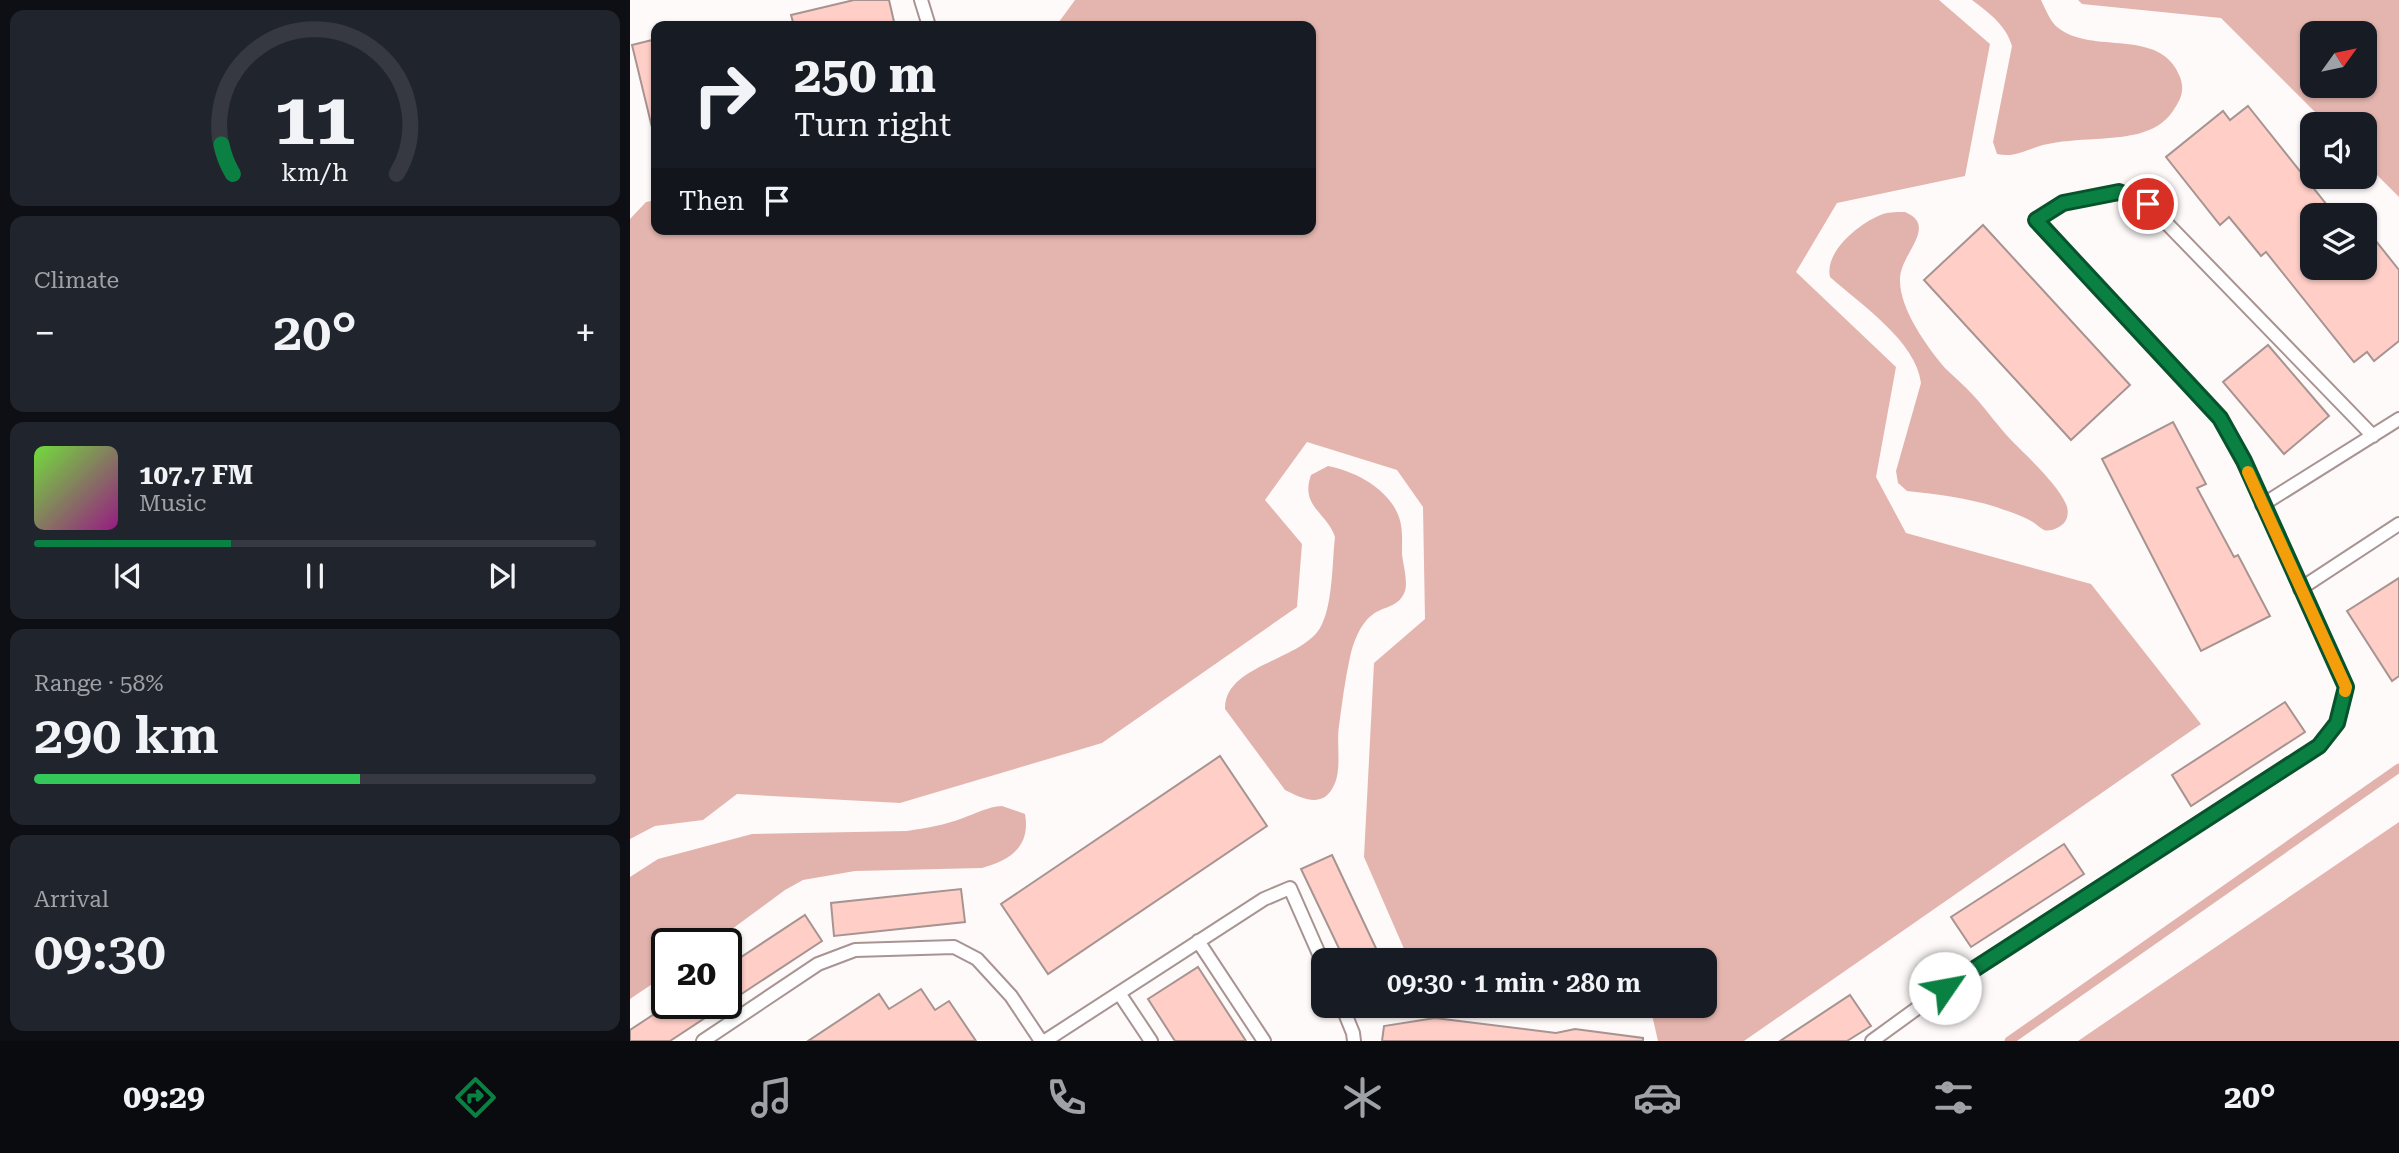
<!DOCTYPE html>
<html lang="en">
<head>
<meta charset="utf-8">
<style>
  body { margin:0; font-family:"Roboto Serif",serif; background:#20242c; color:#f1f3f6; height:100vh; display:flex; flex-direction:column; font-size:26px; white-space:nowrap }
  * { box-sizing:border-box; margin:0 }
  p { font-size:23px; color:#9ea1a6 }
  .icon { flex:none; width:38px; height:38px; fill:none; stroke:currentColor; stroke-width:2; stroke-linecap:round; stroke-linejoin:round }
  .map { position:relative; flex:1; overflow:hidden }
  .sheet { display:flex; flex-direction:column; gap:10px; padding:10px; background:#0d0f14; width:630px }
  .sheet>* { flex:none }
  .guide { position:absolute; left:21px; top:21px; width:665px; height:214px; border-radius:14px; box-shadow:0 2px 5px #0004; background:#171b24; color:#f1f3f6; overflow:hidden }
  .needle { width:46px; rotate:57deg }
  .buttons { position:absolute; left:1670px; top:21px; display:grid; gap:14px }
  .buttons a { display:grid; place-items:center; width:77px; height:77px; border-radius:14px; background:#171b24; box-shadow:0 2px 5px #0004; font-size:35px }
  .speed { position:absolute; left:21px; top:928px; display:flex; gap:14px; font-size:35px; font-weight:700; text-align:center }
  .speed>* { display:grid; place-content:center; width:91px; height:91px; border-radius:50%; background:#171b24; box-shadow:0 2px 5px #0004; line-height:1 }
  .speed .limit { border:4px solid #111; border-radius:10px; background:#fff; color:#111 }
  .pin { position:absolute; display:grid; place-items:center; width:60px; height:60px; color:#fff; margin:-30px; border:4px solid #fff; border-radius:50%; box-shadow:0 2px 7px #0007 }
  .me { position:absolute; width:77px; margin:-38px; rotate:57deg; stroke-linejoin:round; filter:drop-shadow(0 0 5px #0008) }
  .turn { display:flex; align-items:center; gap:24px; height:147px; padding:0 28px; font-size:32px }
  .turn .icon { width:91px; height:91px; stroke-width:2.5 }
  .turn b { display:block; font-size:49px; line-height:60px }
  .then { display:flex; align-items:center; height:66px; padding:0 28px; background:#0003; gap:14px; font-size:26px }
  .big { font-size:52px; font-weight:600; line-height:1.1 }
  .sheet .widget { flex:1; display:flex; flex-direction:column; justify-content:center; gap:10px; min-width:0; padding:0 24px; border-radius:14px; background:#20242c }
  .sheet .dial { align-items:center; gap:0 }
  .dial svg { height:182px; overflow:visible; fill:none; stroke:#363941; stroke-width:7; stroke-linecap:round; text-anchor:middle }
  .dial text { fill:#f1f3f6; stroke:none }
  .song { display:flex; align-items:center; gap:21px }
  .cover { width:84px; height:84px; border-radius:10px; background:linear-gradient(135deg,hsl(100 70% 55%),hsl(310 70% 35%)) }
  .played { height:7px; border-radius:4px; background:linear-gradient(90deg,#0b8043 35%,#363941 35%) }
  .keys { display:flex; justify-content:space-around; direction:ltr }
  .heat { display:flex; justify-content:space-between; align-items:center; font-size:38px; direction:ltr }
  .charge { height:10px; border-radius:5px; background:linear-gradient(90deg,#34c759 58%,#363941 0) }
  .trip { position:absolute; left:681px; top:948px; width:406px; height:70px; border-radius:14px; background:#171b24; box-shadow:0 2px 5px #0004; font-weight:600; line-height:70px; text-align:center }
  .tab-bar { display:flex; height:112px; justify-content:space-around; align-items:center; background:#090b0e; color:#9ea1a6 }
  .tab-bar .icon { width:49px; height:49px }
  .tab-bar .current { color:#0b8043 }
  .tab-bar b { font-size:32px; color:#f1f3f6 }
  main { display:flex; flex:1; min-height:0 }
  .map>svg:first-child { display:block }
  .forest { fill:#e4b5ae; fill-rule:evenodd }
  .water { fill:#e2b3ad }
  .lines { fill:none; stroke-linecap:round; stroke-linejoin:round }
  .stream { stroke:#e2b3ad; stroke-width:9 }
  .building { fill:#fecec7; stroke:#a79491; stroke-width:2 }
  .service-casing { stroke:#a89492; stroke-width:16 }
  .service { stroke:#fff; stroke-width:12 }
  .route-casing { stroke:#07532c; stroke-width:18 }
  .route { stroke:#0b8043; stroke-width:12 }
  .slow { stroke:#f59e0b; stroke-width:12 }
</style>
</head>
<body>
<main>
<section class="sheet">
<div class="widget dial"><svg viewBox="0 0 100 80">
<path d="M14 69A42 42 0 1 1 86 69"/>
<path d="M14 69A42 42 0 0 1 9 56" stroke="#0b8043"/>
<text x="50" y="56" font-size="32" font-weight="700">11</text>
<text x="50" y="72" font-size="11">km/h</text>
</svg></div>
<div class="widget"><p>Climate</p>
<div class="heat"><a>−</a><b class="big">20°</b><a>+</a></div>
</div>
<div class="widget">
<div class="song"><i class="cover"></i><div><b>107.7 FM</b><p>Music</p></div></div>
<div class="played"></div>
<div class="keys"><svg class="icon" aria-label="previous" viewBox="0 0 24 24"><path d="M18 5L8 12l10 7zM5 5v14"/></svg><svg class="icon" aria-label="pause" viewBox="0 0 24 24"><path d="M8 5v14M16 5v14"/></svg><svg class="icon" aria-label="next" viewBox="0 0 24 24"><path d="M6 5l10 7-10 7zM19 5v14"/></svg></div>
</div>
<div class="widget"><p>Range · 58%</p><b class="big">290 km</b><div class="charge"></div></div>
<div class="widget"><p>Arrival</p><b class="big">09:30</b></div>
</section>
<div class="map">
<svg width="1769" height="1041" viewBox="0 0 1769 1041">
  <rect width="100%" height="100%" fill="#fefaf9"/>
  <path class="forest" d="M445,0H1309L1360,44L1335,176L1207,203L1166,272L1266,367L1246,477L1276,533L1461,584L1571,724L1114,1041H1028L1020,1006H1074V961H797L778,958L734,857L744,663L795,619L793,507L767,470L677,442L635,500L672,544L667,607L472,743L270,803L107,794L73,820L25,826L0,839V219L16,202L26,200V229H681V26H426Z
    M1448,0H1769V197L1734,162V124H1697L1591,18L1452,4ZM1682,33H1734V86H1682Z
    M1769,822V1041H1448Z"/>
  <path class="water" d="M1342,0H1411C1415,8 1420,21 1427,27C1462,56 1531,26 1550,77C1555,91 1551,99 1543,111C1526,136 1494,137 1466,139C1448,140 1430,141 1413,145C1396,150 1384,158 1367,154L1363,142L1382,46C1376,25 1359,13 1342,0Z
    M1275,212C1309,226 1270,254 1270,279C1269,308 1297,347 1315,368C1324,377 1334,385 1342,394C1357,410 1369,428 1384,443C1399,458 1428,485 1436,504C1439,510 1438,519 1434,523C1429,528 1420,532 1414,530C1410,528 1405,523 1401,521C1391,515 1377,511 1366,507C1338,498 1306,494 1277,491L1268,483L1266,471L1291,383C1286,341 1230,304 1200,277C1194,251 1231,222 1253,214C1260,212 1269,212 1275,212Z
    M698,466C725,471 759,489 769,517C773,528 772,542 772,554C773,564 778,581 775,591C769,608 753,606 742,615C730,624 723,643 720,657C715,680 712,703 709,726C706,745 713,772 702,789C691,808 671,798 655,790L595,709C594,665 670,661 690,628C703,606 702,563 705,537C696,511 670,507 681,475Z
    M372,806L395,814C401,846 380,861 352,868L225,871L173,880L155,890L83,943H37V974L0,999V877L28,859L122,834L277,831C296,828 315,825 333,818C347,813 357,807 372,806Z"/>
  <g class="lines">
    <path class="stream" d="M1379,1041L1769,768"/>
  </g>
  <path class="building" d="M224,0H259L265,26H164L161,15Z
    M26,39V144L2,45Z
    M1618,106L1705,215L1718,205L1726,215H1682V268H1734V226L1769,270V341L1744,361L1737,352L1724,362L1636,252L1631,256L1599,217L1590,225L1536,157L1593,111L1600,120Z
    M1353,225L1500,385L1441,440L1294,280Z
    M1638,345L1699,416L1654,454L1593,382Z
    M1543,422L1576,484L1567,488L1604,557L1608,555L1640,616L1571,651L1472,459Z
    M1769,578V676L1762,681L1717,611Z
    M1655,702L1675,732L1561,806L1542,775Z
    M590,756L637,826L418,974L371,904Z
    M1434,844L1454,874L1341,947L1321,917Z
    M702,855L752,961H715L671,869Z
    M331,889L335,922L204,936L201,903Z
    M175,915L192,941L40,1041H0V1030L41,1003H96V967Z
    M568,967L616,1041H545L518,999Z
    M291,989L305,1010L319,1001L346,1041H178L249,994L259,1009Z
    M1220,995L1241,1026L1217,1041H1150Z
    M805,1018L926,1033L945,1029L1013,1038V1041H752L754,1026Z"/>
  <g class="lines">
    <g class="service-casing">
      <path id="service" d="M291,0L299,26
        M1632,505L1769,419
        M1670,589L1769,524
        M568,941L634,1041
        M489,993L521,1041
        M712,1006L723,1033L724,1041
        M73,1041L188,964L225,950L324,947L347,959L381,996L411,1041
        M415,1041L634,899L660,888L693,963
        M1242,1041L1315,988L1689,746L1707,723L1716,686L1614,462L1590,418L1406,220L1433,203L1489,192L1518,204L1743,436"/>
    </g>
    <use href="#service" class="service"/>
  </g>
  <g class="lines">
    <g class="route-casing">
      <path id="route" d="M1315,988L1689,746L1707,723L1716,687L1614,461L1590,418L1406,220L1433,203L1489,192L1518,204"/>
    </g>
    <use href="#route" class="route"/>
    <path class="slow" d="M1618,472L1716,687L1715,691"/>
  </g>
</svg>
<div class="buttons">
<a><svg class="needle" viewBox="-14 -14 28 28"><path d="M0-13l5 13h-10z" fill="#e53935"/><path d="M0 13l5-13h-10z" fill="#9ea1a6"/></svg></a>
<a><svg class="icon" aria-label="sound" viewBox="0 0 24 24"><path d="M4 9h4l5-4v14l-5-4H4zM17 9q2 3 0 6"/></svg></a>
<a><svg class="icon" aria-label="layers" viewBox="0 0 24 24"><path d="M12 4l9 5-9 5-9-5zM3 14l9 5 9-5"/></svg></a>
</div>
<div class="speed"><div class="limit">20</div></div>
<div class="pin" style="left:1518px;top:204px;background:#d93025"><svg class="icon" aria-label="arrive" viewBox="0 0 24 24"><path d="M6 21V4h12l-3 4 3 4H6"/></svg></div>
<svg class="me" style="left:1315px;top:988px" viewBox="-20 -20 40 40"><circle r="19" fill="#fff"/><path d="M0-13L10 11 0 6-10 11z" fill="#0b8043"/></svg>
<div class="trip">09:30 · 1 min · 280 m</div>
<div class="guide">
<div class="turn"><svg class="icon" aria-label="right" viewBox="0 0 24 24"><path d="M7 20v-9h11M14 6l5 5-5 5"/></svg><div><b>250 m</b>Turn right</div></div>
<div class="then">Then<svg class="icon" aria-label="arrive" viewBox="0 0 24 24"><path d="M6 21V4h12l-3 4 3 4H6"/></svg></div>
</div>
</div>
</main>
<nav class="tab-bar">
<b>09:29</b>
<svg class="icon current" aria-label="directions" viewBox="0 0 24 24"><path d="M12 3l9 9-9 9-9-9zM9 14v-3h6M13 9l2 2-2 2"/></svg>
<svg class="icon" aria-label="music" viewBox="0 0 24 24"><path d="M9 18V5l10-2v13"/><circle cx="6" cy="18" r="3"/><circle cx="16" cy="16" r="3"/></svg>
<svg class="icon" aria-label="phone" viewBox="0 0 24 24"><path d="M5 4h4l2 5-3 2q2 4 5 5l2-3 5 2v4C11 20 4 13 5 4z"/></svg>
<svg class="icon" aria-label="climate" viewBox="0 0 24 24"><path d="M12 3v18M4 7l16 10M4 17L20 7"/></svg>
<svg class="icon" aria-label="car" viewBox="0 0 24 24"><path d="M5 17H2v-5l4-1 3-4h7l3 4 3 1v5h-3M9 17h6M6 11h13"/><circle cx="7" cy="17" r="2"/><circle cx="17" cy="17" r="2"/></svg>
<svg class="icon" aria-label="filters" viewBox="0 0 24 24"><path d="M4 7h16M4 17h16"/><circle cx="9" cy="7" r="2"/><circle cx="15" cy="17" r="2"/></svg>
<b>20°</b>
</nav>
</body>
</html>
